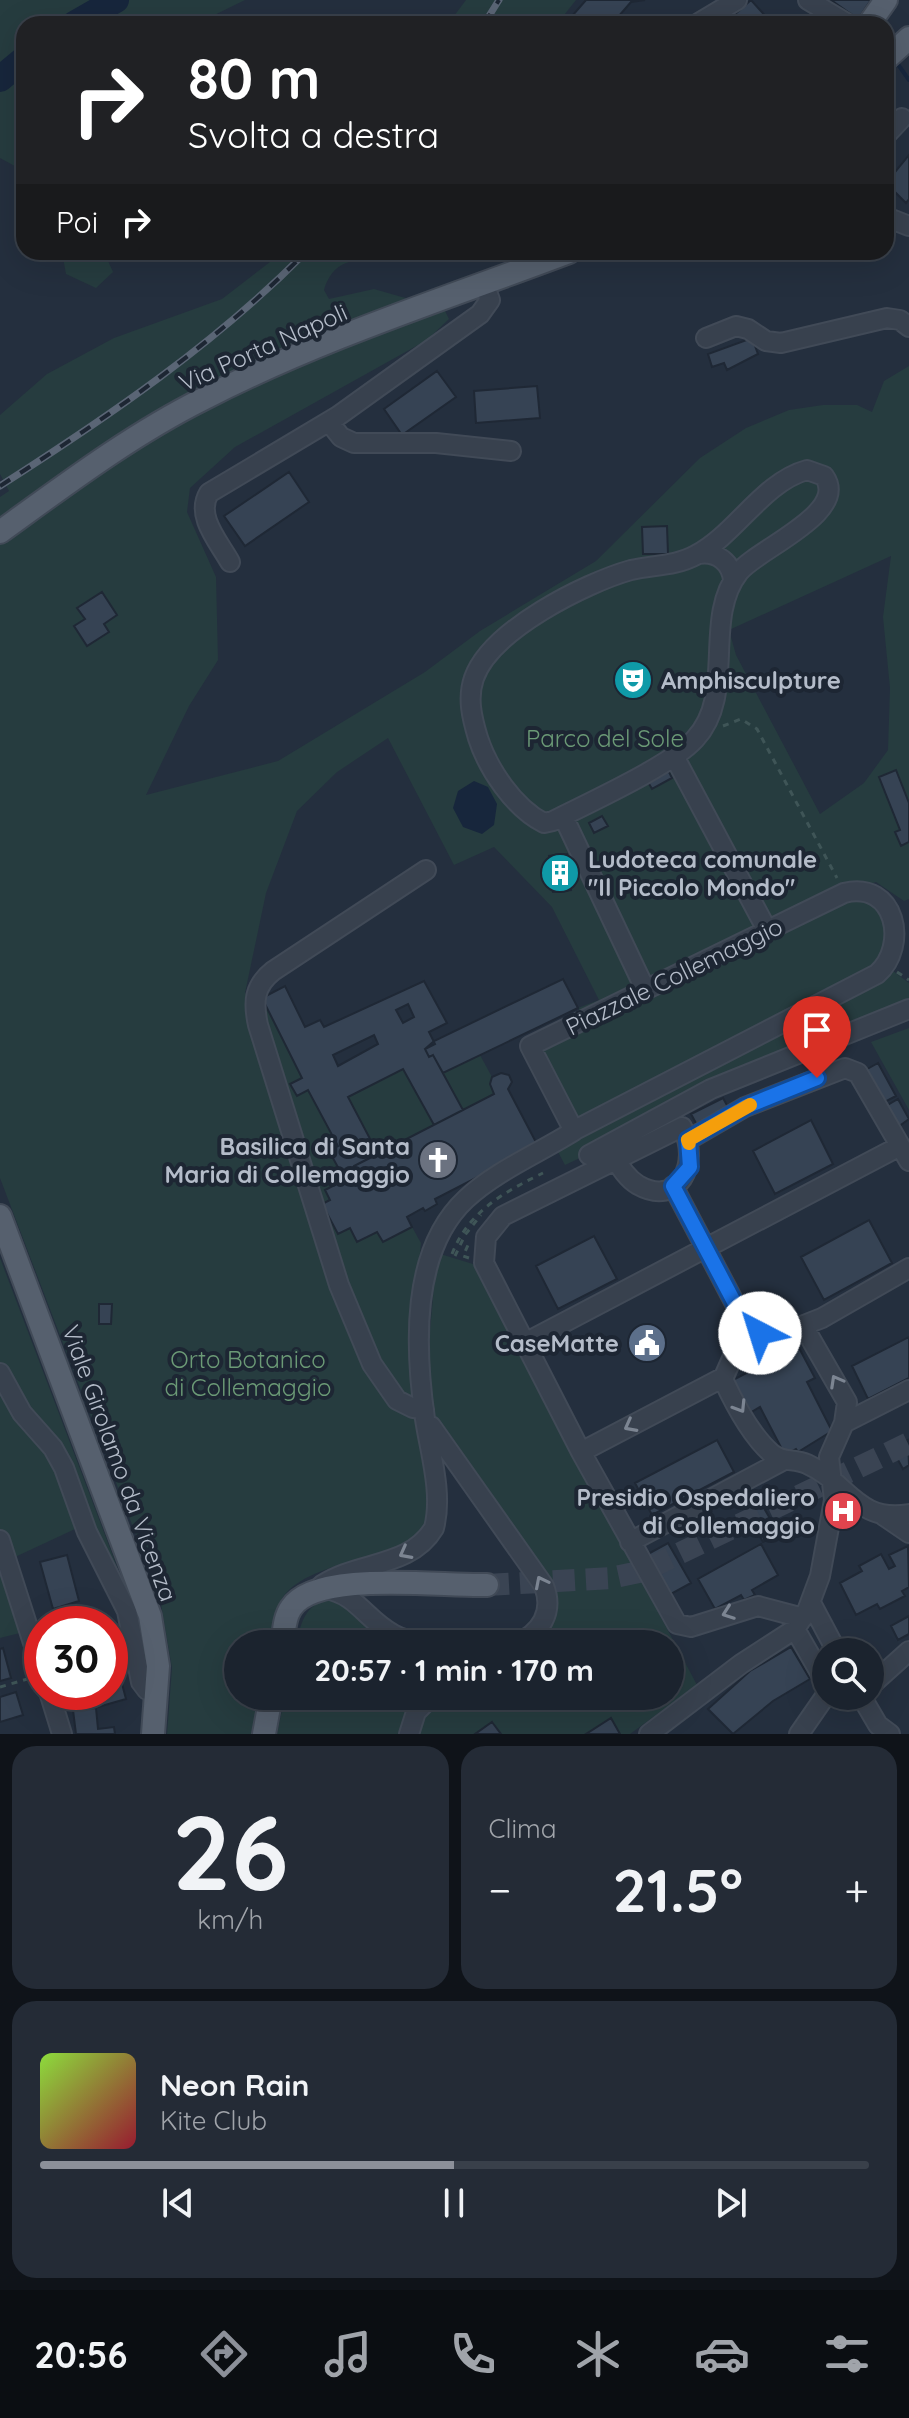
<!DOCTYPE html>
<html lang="it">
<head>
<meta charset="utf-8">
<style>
  body { margin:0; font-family:Quicksand,sans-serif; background:#242b36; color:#f1f3f6; height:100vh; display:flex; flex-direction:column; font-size:30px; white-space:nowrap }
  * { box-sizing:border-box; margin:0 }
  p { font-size:26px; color:#a0a4aa }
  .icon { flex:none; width:44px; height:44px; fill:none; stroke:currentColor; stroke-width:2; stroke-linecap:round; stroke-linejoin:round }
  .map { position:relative; height:1734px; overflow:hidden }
  .side { display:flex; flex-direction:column; gap:12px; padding:12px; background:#0f1319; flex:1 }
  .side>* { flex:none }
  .hud { position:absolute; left:16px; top:16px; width:878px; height:244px; border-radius:24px; box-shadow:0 8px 32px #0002,0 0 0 2px #39404a; background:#202124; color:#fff; overflow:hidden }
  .buttons { position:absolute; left:812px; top:1638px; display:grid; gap:16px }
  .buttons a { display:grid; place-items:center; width:72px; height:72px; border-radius:50%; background:#1b232e; box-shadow:0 8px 32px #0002,0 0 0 2px #39404a; font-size:40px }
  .speed { position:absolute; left:24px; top:1606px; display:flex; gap:16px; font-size:40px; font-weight:700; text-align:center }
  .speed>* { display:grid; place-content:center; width:104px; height:104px; border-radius:50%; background:#1b232e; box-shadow:0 8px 32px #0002,0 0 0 2px #39404a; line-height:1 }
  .speed .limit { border:12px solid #d22; background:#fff; color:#111 }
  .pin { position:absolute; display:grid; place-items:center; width:68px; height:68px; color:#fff; margin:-82px -34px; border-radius:50% 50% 50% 0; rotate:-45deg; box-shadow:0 0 8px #0007 }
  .pin .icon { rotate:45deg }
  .me { position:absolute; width:88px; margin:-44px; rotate:320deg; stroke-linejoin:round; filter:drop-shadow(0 0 6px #0008) }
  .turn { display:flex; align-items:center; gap:28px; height:168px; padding:0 40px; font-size:36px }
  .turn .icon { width:104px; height:104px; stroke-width:2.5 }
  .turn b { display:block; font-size:56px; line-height:68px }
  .then { display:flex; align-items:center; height:76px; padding:0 40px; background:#0003; gap:16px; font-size:30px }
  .big { font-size:60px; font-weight:800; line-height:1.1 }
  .side .tile { flex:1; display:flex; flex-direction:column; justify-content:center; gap:12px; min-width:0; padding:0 28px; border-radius:24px; background:#242b36 }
  .side .dial { align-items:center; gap:0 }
  .dial b { font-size:104px; line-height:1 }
  .song { display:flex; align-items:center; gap:24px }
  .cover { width:96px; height:96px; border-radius:12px; background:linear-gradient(135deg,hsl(90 70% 55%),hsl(350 70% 35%)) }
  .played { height:8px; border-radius:4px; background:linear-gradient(90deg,#8c9099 50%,#39404a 50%) }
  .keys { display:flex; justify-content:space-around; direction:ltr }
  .heat { display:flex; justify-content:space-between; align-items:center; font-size:44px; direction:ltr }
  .side .tiles { flex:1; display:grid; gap:12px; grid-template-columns:1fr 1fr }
  .tile:last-child { grid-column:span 2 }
  .trip { position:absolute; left:224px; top:1630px; width:460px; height:80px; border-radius:40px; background:#1b232e; box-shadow:0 8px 32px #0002,0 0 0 2px #39404a; font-weight:800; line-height:80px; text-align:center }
  .menu { display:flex; height:128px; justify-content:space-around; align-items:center; background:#0b0e12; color:#a0a4aa }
  .menu .icon { width:56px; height:56px }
  .menu .on { color:#8c9099 }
  .menu b { font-size:36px; color:#f1f3f6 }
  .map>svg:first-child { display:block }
  .green { fill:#263c3f; fill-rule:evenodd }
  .water { fill:#17263c }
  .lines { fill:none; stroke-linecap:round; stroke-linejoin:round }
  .stream { stroke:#17263c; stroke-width:4 }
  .river { stroke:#17263c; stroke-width:26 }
  .building { fill:#364354; stroke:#1f2835; stroke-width:2; fill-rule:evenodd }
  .major-tunnel { stroke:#3a4453; stroke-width:22; stroke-dasharray:22 11; stroke-linecap:butt }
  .minor-casing { stroke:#414a57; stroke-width:22 }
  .major-casing { stroke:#414a57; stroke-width:26 }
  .path { stroke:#3f5557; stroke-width:3; stroke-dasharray:6 6; stroke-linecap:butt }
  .minor { stroke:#38414e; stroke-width:18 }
  .major { stroke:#56606e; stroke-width:22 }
  .rail-casing { stroke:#5a6575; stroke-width:7 }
  .rail { stroke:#1d2633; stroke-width:4; stroke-dasharray:12; stroke-linecap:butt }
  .oneway { stroke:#7c8592 }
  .route-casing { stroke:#114b97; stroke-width:20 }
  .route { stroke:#1a73e8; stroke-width:14 }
  .slow { stroke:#f59e0b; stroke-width:14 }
  .labels { text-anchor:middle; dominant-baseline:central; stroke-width:8; stroke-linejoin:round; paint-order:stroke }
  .street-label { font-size:24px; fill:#b4bcc9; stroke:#1d2633 }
  .poi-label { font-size:24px; font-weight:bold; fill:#b4bcc9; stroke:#1d2633; text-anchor:end }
  .park-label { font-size:24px; fill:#6b9a76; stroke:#1d2633 }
</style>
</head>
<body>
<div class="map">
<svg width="909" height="1734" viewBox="0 0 909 1734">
  <rect width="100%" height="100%" fill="#242f3e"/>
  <path class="green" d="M0,0H245L196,24H24V171L0,158Z
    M466,0H576L557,24H448Z
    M62,252H104L113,272L96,288L66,274Z
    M283,252H397C370,269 338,246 324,290L329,299L374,289L444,309L449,319L427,340L235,447L190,488L187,512L216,577L218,660L189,706L146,795L278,761L425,672L480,631L596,561L700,458L746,428L789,410L823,405H857L872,412L884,381L909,366V899L904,901L876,882L867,885L583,1018L578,1008L599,1000L552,907L494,847L454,865L388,738L337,772L297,811L266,893L245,993L262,998L302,1078L291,1084L308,1090L338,1146L330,1151L345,1180L326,1190L330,1200L323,1204L338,1234L350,1228L357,1242L377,1232L383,1242L412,1227L421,1243C414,1313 407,1374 419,1444C422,1468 436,1506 424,1528C405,1561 312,1557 283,1597C274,1610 273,1629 270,1644H238V1696H259L251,1734H167L172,1668L160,1598L0,1178V497L9,491L0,474V415L47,374L114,338L222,299ZM891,556L883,617L890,688L888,750L864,783L820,814L736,655L729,630Z
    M842,896L885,906L888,961L575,1127L534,1047Z
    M889,968L909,983V1003L565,1165L557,1150Z
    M909,1028V1110L871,1042Z
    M480,1055L492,1077L490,1085L494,1094L463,1110L443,1073Z
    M403,1069L434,1125L378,1154L348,1097Z
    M437,1253L473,1264L697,1685L630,1734H620L611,1719L586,1734H501L492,1722L475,1734H416C419,1717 431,1706 445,1696H670V1644H533L554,1615L430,1412L427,1364Z
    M0,1258L124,1585L75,1529L0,1564Z
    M0,1566L20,1633L0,1638Z
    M335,1598L407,1644H296C302,1619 306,1602 335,1598Z
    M285,1696H426L401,1734H277Z"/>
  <path class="water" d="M474,781L488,787L497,804L494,825L482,834L463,827L453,808L458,791Z"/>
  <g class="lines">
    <path class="stream" d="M897,63L909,80"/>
    <path class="river" d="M74,24L116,0
      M0,79L24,59"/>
  </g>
  <path class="building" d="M586,0H645L631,2L612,24H565Z
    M751,0L769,20L765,24H724Z
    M831,0H871L858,19Z
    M909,155V199L906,203L886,183Z
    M752,338L758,354L727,370L724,363L712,367L708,354Z
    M437,371L456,397L402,435L384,409Z
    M537,386L540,418L476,423L474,391Z
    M289,472L309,502L245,546L224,516Z
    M667,526L668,554H643L642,527Z
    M102,592L117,615L104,624L109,632L87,646L74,626L85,619L77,608Z
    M665,764L672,778L652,789L644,775Z
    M896,770L909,803V842L901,846L895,832L900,830L879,777Z
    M602,816L608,826L594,833L589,823Z
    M567,854L571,890L553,892L549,856Z
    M563,979L578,1008L443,1073L433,1055L429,1057L425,1049L434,1041Z
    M424,981L447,1023L429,1032L435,1044L425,1049L429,1057L433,1055L463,1110L434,1125L403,1069L348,1097L378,1154L354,1166L345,1180L329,1151L338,1146L308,1090L297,1096L290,1084L302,1078L262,998L285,986L305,1027L320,1020L324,1027ZM408,1004L414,1017L403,1023L396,1010ZM374,1035L378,1044L338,1066L333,1055Z
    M878,1063L896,1096L881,1104L862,1072Z
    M501,1073L509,1075L512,1082L508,1089L538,1146L435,1199L437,1204L425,1211L423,1208L407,1217L412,1227L383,1242L377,1232L357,1242L350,1228L338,1234L322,1204L330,1200L325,1190L350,1177L354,1166L494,1094L490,1084L492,1077Z
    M723,1098L729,1109L697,1125L691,1114Z
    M898,1099L909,1119L898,1127L886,1106Z
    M811,1120L833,1164L775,1194L753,1151Z
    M869,1220L892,1263L824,1300L801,1257Z
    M594,1236L617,1279L558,1309L536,1266Z
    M99,1304H112L111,1324H99Z
    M909,1337V1378L868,1399L852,1366Z
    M798,1346L815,1378L807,1382L832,1431L798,1452L796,1449L785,1455L760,1407L748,1414L731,1381Z
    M717,1440L734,1472L652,1515L635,1483Z
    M908,1440L909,1465L903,1469L892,1449Z
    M757,1496L779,1534L763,1542L742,1504Z
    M668,1543L691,1583L671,1594L648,1554Z
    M761,1544L778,1575L752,1590L755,1595L744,1600L741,1595L715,1609L698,1579Z
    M908,1546L909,1587L902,1591L905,1596L880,1609L877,1604L856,1615L840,1583L862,1571L859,1566L881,1554L889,1569L895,1566L889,1555Z
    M67,1555L79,1601L53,1609L40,1562Z
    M909,1616V1634L898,1640L891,1626Z
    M791,1647L810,1679L773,1701L733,1734L708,1709L750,1671Z
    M3,1648L11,1678L0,1681V1649Z
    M116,1661L126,1699L98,1707L94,1692H110V1663Z
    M16,1692L23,1715L0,1722V1697Z
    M96,1708L98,1729L114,1727L115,1734H76L73,1710Z
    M611,1718L620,1734H586Z
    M492,1722L501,1734H475Z"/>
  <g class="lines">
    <path class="major-tunnel" d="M487,1585L611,1578L643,1571L909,1443"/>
    <g class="minor-casing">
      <path id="minor" d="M808,0L848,24
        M697,24L737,0
        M886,135L902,118
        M886,217L909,226
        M706,338L736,326L748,329L766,341L781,343L887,318L900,320L909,327
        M329,422L341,437L354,443H436L511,451
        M807,470L824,476C850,513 757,549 739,572C702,619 737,694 695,739C672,765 588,803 553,821L544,823C514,808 488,769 478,738C472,718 467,698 474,678C491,630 585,583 631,570C653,565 676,566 696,555C736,534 763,482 807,470Z
        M699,554C717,551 732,563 733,581
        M230,562C219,542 195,516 209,493L338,416L480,314L490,300L484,284
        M674,756L767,930
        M563,816L645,989
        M682,1127L503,1216L486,1237L484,1263L581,1452L677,1624L691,1627L758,1606L803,1618
        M688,1140L745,1107L845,1068L858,1073L909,1161
        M610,1151C618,1163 625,1177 638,1185C679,1208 700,1163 683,1129
        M589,1155L711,1089L909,1009
        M673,1186L742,1317L753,1326
        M741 1336a10 10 0 1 1 20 0a10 10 0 1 1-20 0Z
        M794,1329L822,1318L909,1268
        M741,1338L723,1379C734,1403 752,1436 771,1453C782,1463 794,1458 807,1464C848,1482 856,1523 909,1514
        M525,1343L900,1146
        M0,1373L22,1413L53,1448L64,1468L87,1532L127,1611L141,1682L147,1690L158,1692
        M424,1409L413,1408L397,1400L372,1364L339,1285L258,1025C253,1002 254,986 273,971L426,870
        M844,1423L909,1390
        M431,1426L544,1586C554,1612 541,1633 516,1644
        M581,1452L724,1377
        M884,1516L909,1533
        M0,1540L42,1671
        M630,1542L784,1460
        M322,1585C358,1561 410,1568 434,1528C443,1494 430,1452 425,1419C415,1349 410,1251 466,1199C496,1171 539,1153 574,1131L575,1130L877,974C909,946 896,880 844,893L530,1046L574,1131
        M325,1589C357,1594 366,1620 393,1634C411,1644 435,1643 455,1644
        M811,1603L837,1652
        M795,1629L826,1683
        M870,1686L909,1651
        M49,1692L62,1734
        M861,1696L878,1725L890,1734
        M409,1734L416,1712L432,1696
        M649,1734L741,1664L795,1629L807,1611L820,1576L834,1500L829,1457L844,1423L847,1402L809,1336L794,1329L756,1328
        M799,1734L826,1695"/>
    </g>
    <g class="major-casing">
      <path id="major" d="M869,24L886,0
        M886,59L909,38
        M0,532C65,485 131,435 203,399C319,339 447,298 569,252
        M0,1216L150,1616L158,1666L153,1734
        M282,1644C284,1633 284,1618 291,1608C316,1569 444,1587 487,1585
        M264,1734L271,1696"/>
    </g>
    <path class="path" d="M723,726L741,719L757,729L837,878
      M897,972L909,980
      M452,1254C468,1212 504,1192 543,1173
      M455,1256L465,1235L481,1215
      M469,1258L463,1256L469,1243
      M0,1687L31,1678"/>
    <use href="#minor" class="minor"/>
    <use href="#major" class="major"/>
    <g class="rail-casing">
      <path id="rail" d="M484,24L499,0
        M0,486C108,417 215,344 306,252"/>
    </g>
    <use href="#rail" class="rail"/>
  </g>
  <defs><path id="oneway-chevron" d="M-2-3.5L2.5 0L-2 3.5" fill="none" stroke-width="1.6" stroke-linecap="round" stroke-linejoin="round" transform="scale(2)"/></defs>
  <g class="oneway">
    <use href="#oneway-chevron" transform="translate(836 1381) rotate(-119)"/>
    <use href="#oneway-chevron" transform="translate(740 1407) rotate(58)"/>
    <use href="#oneway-chevron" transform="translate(630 1426) rotate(152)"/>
    <use href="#oneway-chevron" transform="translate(405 1553) rotate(152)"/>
    <use href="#oneway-chevron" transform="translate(541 1582) rotate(-117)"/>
    <use href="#oneway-chevron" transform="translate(728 1613) rotate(160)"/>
  </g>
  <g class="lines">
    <g class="route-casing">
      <path id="route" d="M760,1333L742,1317L673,1186L690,1167L688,1140L745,1107L817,1078"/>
    </g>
    <use href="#route" class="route"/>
    <path class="slow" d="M689,1143L688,1140L750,1105"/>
  </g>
  <defs>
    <g id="theatre-disc" transform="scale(2)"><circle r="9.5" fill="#0f9aa8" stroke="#1d2633"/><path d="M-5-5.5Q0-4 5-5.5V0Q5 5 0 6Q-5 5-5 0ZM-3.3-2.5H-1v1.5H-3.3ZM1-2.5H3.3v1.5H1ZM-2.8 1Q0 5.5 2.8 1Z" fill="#fff"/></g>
    <g id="building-disc" transform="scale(2)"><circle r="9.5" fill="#0f9aa8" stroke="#1d2633"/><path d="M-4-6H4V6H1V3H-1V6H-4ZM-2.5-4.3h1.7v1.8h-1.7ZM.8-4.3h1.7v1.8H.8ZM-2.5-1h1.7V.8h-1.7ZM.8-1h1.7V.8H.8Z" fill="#fff"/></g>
    <g id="church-disc" transform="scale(2)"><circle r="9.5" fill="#6b7280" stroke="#1d2633"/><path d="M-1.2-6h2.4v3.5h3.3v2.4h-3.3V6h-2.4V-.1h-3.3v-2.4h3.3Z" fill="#fff"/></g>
    <g id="civic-disc" transform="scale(2)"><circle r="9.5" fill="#5c6f8a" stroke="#1d2633"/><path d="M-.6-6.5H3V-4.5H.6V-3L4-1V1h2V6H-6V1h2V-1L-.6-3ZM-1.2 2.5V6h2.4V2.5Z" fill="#fff"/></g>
    <g id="hospital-disc" transform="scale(2)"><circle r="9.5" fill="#e0444e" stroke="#1d2633"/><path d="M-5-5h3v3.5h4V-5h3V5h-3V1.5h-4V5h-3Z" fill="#fff"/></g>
  </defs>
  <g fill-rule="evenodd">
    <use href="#theatre-disc" x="633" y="680"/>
    <use href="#building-disc" x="560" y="873"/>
    <use href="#church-disc" x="438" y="1160"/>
    <use href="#civic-disc" x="647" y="1343"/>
    <use href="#hospital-disc" x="843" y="1511"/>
  </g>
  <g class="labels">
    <g class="street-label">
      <text transform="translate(263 347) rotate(-24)">Via Porta Napoli</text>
      <text transform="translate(674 976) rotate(-26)">Piazzale Collemaggio</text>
      <text transform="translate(120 1463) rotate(70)">Viale Girolamo da Vicenza</text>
    </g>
    <g class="poi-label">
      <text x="661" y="680" text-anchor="start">Amphisculpture</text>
      <text x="588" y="859" text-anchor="start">Ludoteca comunale<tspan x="588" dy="28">"Il Piccolo Mondo"</tspan></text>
      <text x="410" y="1146">Basilica di Santa<tspan x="410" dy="28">Maria di Collemaggio</tspan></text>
      <text x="619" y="1343">CaseMatte</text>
      <text x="815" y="1497">Presidio Ospedaliero<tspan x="815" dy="28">di Collemaggio</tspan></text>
    </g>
    <g class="park-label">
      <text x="605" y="738">Parco del Sole</text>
      <text x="248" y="1359">Orto Botanico<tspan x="248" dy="28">di Collemaggio</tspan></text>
    </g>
  </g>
</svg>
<div class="buttons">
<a><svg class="icon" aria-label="search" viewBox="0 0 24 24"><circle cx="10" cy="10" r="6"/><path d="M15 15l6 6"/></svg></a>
</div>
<div class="speed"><div class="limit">30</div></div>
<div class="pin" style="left:817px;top:1078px;background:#d93025"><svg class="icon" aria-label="arrive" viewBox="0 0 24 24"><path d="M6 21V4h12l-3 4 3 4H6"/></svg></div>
<svg class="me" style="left:760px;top:1333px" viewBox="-20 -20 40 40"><circle r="19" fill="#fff"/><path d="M0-13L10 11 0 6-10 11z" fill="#1a73e8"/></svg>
<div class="trip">20:57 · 1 min · 170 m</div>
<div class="hud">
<div class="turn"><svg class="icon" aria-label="right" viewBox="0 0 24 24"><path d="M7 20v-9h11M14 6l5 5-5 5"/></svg><div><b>80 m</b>Svolta a destra</div></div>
<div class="then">Poi<svg class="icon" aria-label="right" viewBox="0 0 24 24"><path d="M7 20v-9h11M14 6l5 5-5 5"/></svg></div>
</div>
</div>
<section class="side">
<div class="tiles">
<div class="tile dial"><b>26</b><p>km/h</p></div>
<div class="tile"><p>Clima</p>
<div class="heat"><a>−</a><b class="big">21.5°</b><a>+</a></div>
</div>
<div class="tile">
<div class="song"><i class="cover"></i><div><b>Neon Rain</b><p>Kite Club</p></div></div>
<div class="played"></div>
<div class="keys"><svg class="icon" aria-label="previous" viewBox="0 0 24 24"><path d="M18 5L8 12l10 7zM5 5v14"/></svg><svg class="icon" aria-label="pause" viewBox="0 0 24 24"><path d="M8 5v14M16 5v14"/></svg><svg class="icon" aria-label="next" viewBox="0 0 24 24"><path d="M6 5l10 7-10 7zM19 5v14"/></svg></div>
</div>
</div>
</section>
<nav class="menu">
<b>20:56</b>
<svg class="icon on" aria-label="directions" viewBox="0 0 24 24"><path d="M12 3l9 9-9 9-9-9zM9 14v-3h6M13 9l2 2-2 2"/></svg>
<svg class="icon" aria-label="music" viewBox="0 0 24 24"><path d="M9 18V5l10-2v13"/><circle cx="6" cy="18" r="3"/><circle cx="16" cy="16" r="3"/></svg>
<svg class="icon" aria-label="phone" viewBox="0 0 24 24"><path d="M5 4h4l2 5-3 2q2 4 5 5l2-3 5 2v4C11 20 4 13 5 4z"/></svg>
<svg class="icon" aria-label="climate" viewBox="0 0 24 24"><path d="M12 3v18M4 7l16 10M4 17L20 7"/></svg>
<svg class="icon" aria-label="car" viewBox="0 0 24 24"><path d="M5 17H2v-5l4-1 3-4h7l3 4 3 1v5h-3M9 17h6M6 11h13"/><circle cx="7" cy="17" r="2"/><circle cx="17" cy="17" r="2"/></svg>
<svg class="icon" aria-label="filters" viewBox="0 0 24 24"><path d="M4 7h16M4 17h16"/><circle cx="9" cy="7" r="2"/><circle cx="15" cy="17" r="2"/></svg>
</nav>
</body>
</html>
